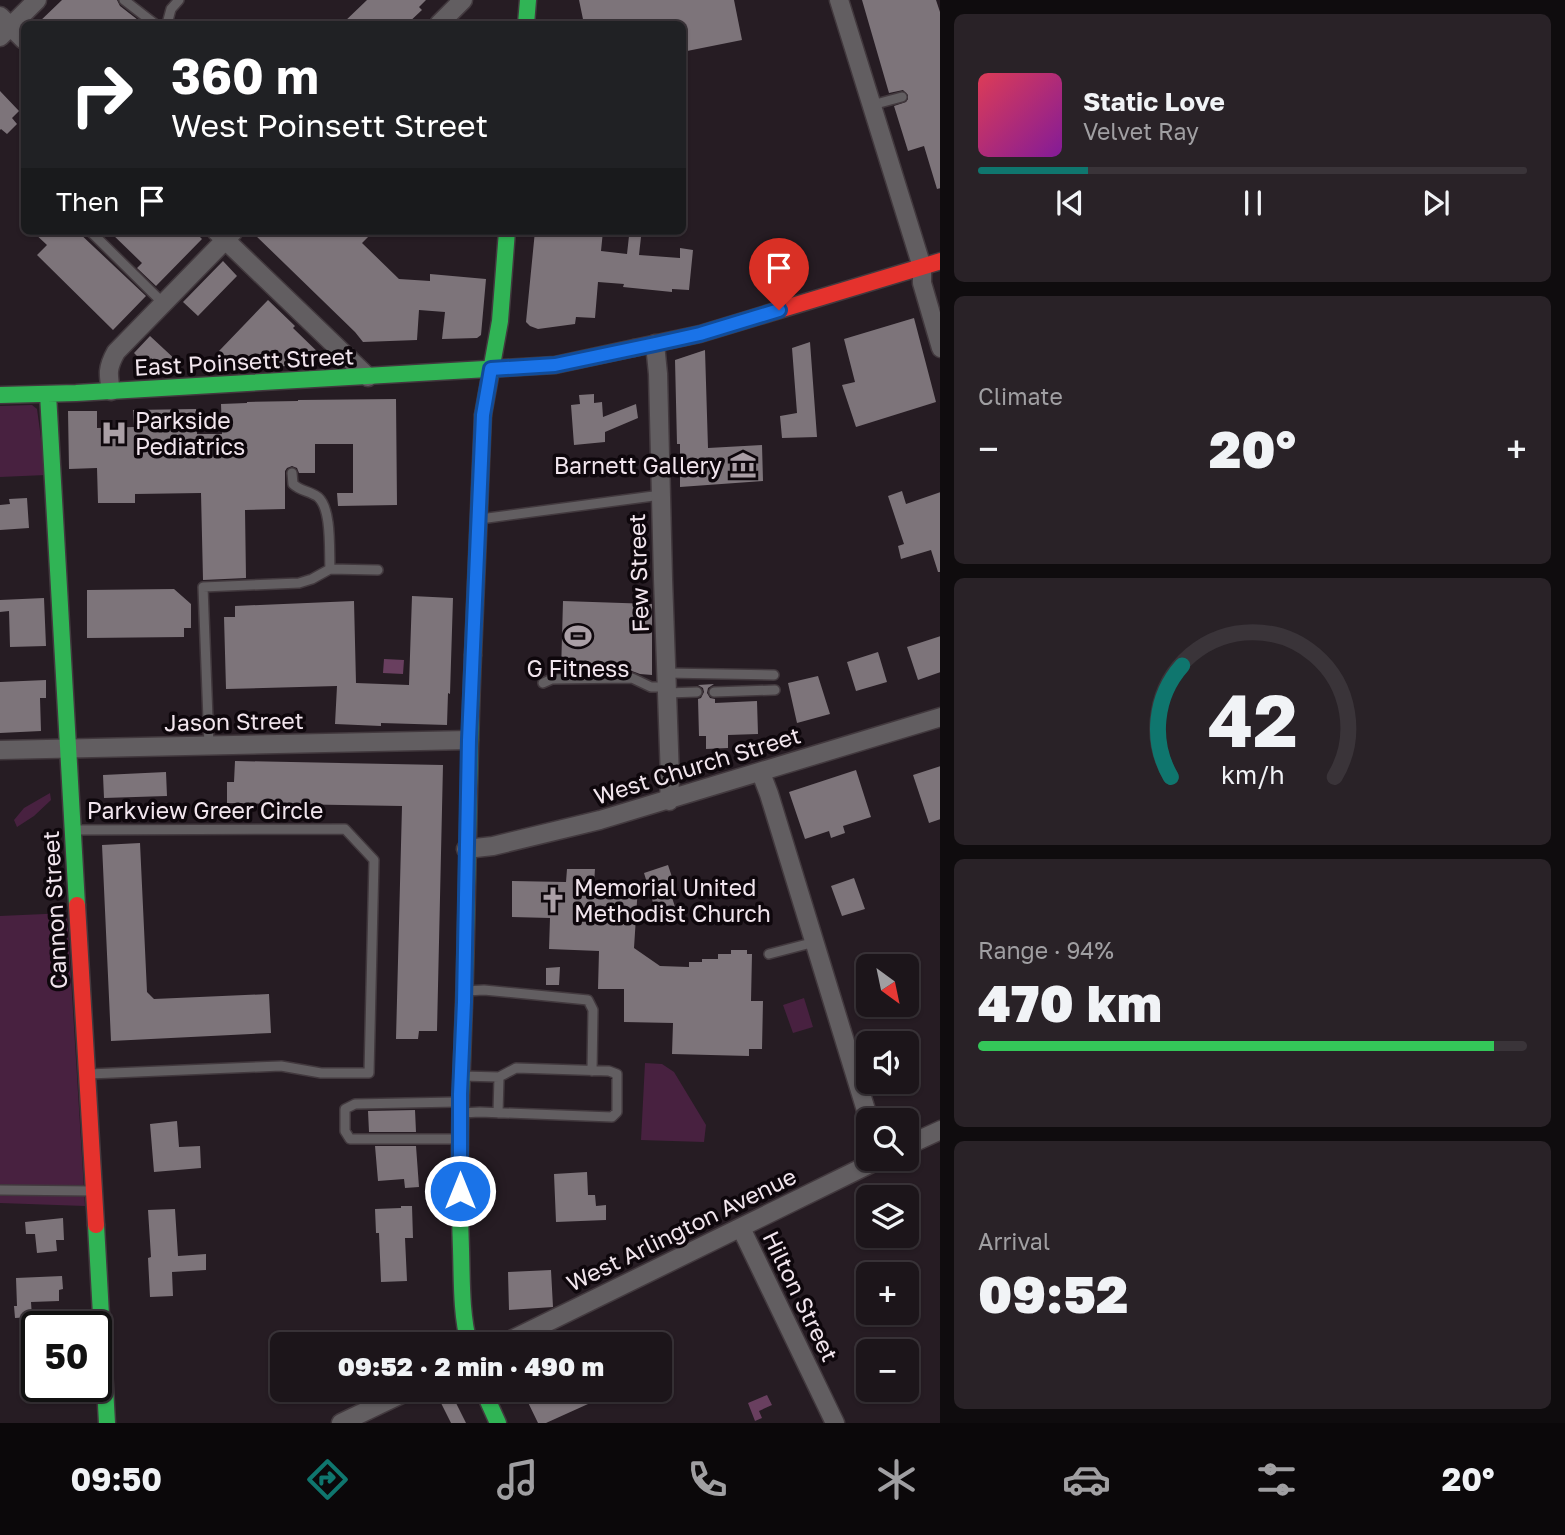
<!DOCTYPE html>
<html lang="en">
<head>
<meta charset="utf-8">
<style>
  body { margin:0; font-family:"Golos Text",sans-serif; background:#292227; color:#f1f3f6; height:100vh; display:flex; flex-direction:column; font-size:26px; white-space:nowrap }
  * { box-sizing:border-box; margin:0 }
  p { font-size:23px; color:#a09fa2 }
  .icon { flex:none; width:38px; height:38px; fill:none; stroke:currentColor; stroke-width:2; stroke-linecap:round; stroke-linejoin:round }
  .map { position:relative; flex:1; overflow:hidden }
  .side { display:flex; flex-direction:column; gap:14px; padding:14px; background:#0f0c0e; width:625px }
  .side>* { flex:none }
  .banner { position:absolute; left:21px; top:21px; width:665px; height:214px; border-radius:10px; box-shadow:0 2px 5px #0004,0 0 0 2px #3a3439; background:#202124; color:#fff; overflow:hidden }
  .needle { width:46px; rotate:147deg }
  .buttons { position:absolute; left:856px; top:954px; display:grid; gap:14px }
  .buttons a { display:grid; place-items:center; width:63px; height:63px; border-radius:10px; background:#1c151a; box-shadow:0 2px 5px #0004,0 0 0 2px #3a3439; font-size:35px }
  .speed { position:absolute; left:21px; top:1311px; display:flex; gap:14px; font-size:35px; font-weight:700; text-align:center }
  .speed>* { display:grid; place-content:center; width:91px; height:91px; border-radius:50%; background:#1c151a; box-shadow:0 2px 5px #0004,0 0 0 2px #3a3439; line-height:1 }
  .speed .limit { border:4px solid #111; border-radius:10px; background:#fff; color:#111 }
  .pin { position:absolute; display:grid; place-items:center; width:60px; height:60px; color:#fff; margin:-72px -30px; border-radius:50% 50% 50% 0; rotate:-45deg; box-shadow:0 0 7px #0007 }
  .pin .icon { rotate:45deg }
  .me { position:absolute; width:77px; margin:-38px; rotate:0deg; stroke-linejoin:round; filter:drop-shadow(0 0 5px #0008) }
  .turn { display:flex; align-items:center; gap:24px; height:147px; padding:0 35px; font-size:32px }
  .turn .icon { width:91px; height:91px; stroke-width:2.5 }
  .turn b { display:block; font-size:49px; line-height:60px }
  .then { display:flex; align-items:center; height:66px; padding:0 35px; background:#0003; gap:14px; font-size:26px }
  .big { font-size:52px; font-weight:800; line-height:1.1 }
  .side .widget { flex:1; display:flex; flex-direction:column; justify-content:center; gap:10px; min-width:0; padding:0 24px; border-radius:10px; background:#292227 }
  .side .dial { align-items:center; gap:0 }
  .dial svg { height:182px; overflow:visible; fill:none; stroke:#3a3439; stroke-width:7; stroke-linecap:round; text-anchor:middle }
  .dial text { fill:#f1f3f6; stroke:none }
  .song { display:flex; align-items:center; gap:21px }
  .cover { width:84px; height:84px; border-radius:10px; background:linear-gradient(135deg,hsl(350 70% 55%),hsl(290 70% 35%)) }
  .played { height:7px; border-radius:4px; background:linear-gradient(90deg,#0f766e 20%,#3a3439 20%) }
  .keys { display:flex; justify-content:space-around; direction:ltr }
  .heat { display:flex; justify-content:space-between; align-items:center; font-size:38px; direction:ltr }
  .charge { height:10px; border-radius:5px; background:linear-gradient(90deg,#34c759 94%,#3a3439 0) }
  .trip { position:absolute; left:270px; top:1332px; width:402px; height:70px; border-radius:10px; background:#1c151a; box-shadow:0 2px 5px #0004,0 0 0 2px #3a3439; font-weight:800; line-height:70px; text-align:center }
  .dock { display:flex; height:112px; justify-content:space-around; align-items:center; background:#0b080a; color:#a09fa2 }
  .dock .icon { width:49px; height:49px }
  .dock .selected { color:#0f766e }
  .dock b { font-size:32px; color:#f1f3f6 }
  main { display:flex; flex:1; min-height:0 }
  .map>svg:first-child { display:block }
  .green { fill:#482140 }
  .water { fill:#693f5f }
  .building { fill:#7d747a }
  .lines { fill:none; stroke-linecap:round; stroke-linejoin:round }
  .lane-casing { stroke:#42393e; stroke-width:12 }
  .street-casing { stroke:#42393e; stroke-width:21 }
  .fast-casing { stroke:#42393e; stroke-width:19 }
  .slow-casing { stroke:#42393e; stroke-width:19 }
  .jam-casing { stroke:#42393e; stroke-width:19 }
  .lane { stroke:#625e61; stroke-width:9 }
  .street { stroke:#625e61; stroke-width:18 }
  .fast { stroke:#30b455; stroke-width:16 }
  .slow { stroke:#ff9f0a; stroke-width:16 }
  .jam { stroke:#e5322d; stroke-width:16 }
  .route-casing { stroke:#114b97; stroke-width:18 }
  .route { stroke:#1a73e8; stroke-width:12 }
  .labels { text-anchor:middle; dominant-baseline:central; stroke-width:7; stroke-linejoin:round; paint-order:stroke }
  .street-label { font-size:23px; fill:#f1e5ed; stroke:#0e070c }
  .poi-label { font-size:23px; fill:#f1e5ed; stroke:#0e070c; text-anchor:start }
</style>
</head>
<body>
<main>
<div class="map">
<svg width="941" height="1423" viewBox="0 0 941 1423">
  <rect width="100%" height="100%" fill="#261c23"/>
  <path class="green" d="M32,405L37,409L46,475L0,477V406Z
    M50,793L51,800L34,816L17,827L14,820L24,808Z
    M67,913L85,1206L0,1203V916Z
    M804,998L813,1027L793,1033L783,1005Z
    M645,1063L662,1064L674,1072L706,1125L704,1142L641,1140Z"/>
  <path class="water" d="M384,659L404,660L403,674L383,673Z
    M767,1395L772,1405L759,1411L762,1418L755,1421L748,1403Z"/>
  <path class="building" d="M62,0H117L120,6L138,20L132,24H37Z
    M367,0H426L419,7L422,10L407,24H342Z
    M579,0H734L742,40L682,52V24H655V20L632,24H584Z
    M862,0H936L941,15V188L937,189L924,146L908,151L894,106L906,102L908,99V95L903,90L889,93Z
    M0,91L19,111L12,118L17,124L7,134L1,129L0,130Z
    M32,231H77L146,296L113,330L37,255L47,245Z
    M109,231H194L202,239L156,286L137,268L142,263Z
    M251,231H374L362,243L399,279L430,281V274L486,279L481,335L477,338L442,339L445,312L419,310L417,340L363,342L355,332Z
    M535,231H603L601,251L627,254L629,236L641,237L639,255L680,258V248L693,250L689,290L672,289V292L623,287L624,284L598,282L595,318L576,317L575,324L538,329L530,326L526,322Z
    M223,261L237,276L198,316L183,302Z
    M268,300L295,326L293,328L326,360L325,364L248,368L236,356L230,362L219,351Z
    M914,318L936,402L856,427L842,385L855,382L844,339Z
    M150,336L178,362L168,372H166L151,358L145,364L134,353Z
    M810,342L817,437L782,438L780,416L797,413L792,348Z
    M705,350L708,448L762,445L763,481L680,487V444H677L675,360Z
    M594,394V403L602,402L603,417L636,404L638,418L605,432V442L574,445L571,405L580,404L579,395Z
    M396,399L397,505L338,506L337,493H353V444H315V473H299L297,468L292,466L287,468L285,471V509L245,510L246,578L203,580L201,493L135,494V503H98L97,468L69,469L68,411H97V428L134,427L133,410L196,409L197,434H222L221,404L247,403V402L298,401V400Z
    M902,491L906,504L941,492V572H938L931,550L901,559L898,546L904,544L888,496Z
    M27,498L29,528L0,530V505L10,504L9,499Z
    M174,589L191,604V628H184V637L87,638V590Z
    M412,596L453,598L450,694L448,693L447,725L381,723V726L335,724L337,686L226,689L224,617H235V606L354,601L356,683L409,685Z
    M44,598L46,646L10,647L9,611L0,612V600Z
    M563,601L652,604V675L640,674L632,671L561,672Z
    M941,636V672L918,680L907,647Z
    M878,652L887,682L856,691L847,662Z
    M818,676L830,714L797,723L788,683Z
    M46,680V698H40L41,731L0,733V682Z
    M714,684L708,688L707,693L710,698L715,699V703L757,701L758,734L728,735V748L706,749V736H699L698,699L701,698L704,692L703,688L698,685Z
    M235,761L443,765L437,1031H419L418,1039H396L402,806L227,803V782H234Z
    M941,766V819L929,823L913,775Z
    M856,770L871,817L843,826L845,833L831,838L829,831L805,839L789,792Z
    M166,772L167,796L104,798L103,775Z
    M140,843L147,992L154,999L269,994L271,1033L111,1041L102,845Z
    M668,865L673,880L667,882L677,913L658,919L644,873Z
    M567,869H595L594,884L638,886L634,948L660,966L689,967V962H702V959H718V954H731V950H747V954H752L751,1001H763L762,1049H749V1056L672,1054L673,1023L624,1022V989H598L599,951L549,949L550,918L512,917V881L566,882Z
    M854,878L865,909L842,916L831,886Z
    M560,967L559,985H546V968Z
    M415,1110L416,1132H369L368,1111Z
    M177,1121L179,1147L200,1146L201,1168L154,1172L150,1124Z
    M375,1146H416L419,1187L405,1188L404,1179L378,1181Z
    M587,1172L588,1195H595L596,1206L606,1205V1220L556,1222L554,1174Z
    M401,1206H412L413,1238H405L407,1281L381,1282L379,1233H376L375,1209L401,1208Z
    M175,1209L178,1256L206,1254V1270L172,1272L173,1296L150,1297L148,1258L151,1257L148,1210Z
    M63,1218L64,1240H56L57,1251L37,1253L35,1234H26L25,1222Z
    M551,1270L553,1307L509,1310L508,1272Z
    M62,1276L63,1289L59,1290V1301L31,1302L32,1317L15,1318L14,1306H17L16,1278Z
    M522,1390H619L546,1423H538Z
    M452,1395L466,1423H451L440,1401Z"/>
  <g class="lines">
    <g class="lane-casing">
      <path id="lane" d="M124,0L155,24
        M167,24L171,9L179,0
        M872,105L902,97
        M90,231L163,303
        M292,473L293,484C300,491 310,491 318,497C332,509 329,551 330,569
        M480,519L661,495
        M666,673L774,675
        M543,683L552,679L632,678L651,687H667
        M714,692L775,690
        M667,693L697,692
        M209,746L203,587L299,583L312,579L330,569L378,570
        M74,830L345,829L374,860L369,1073H321L281,1066L89,1074
        M769,954L815,942
        M466,991L484,990L588,1000L593,1010L592,1071
        M456,1102L355,1104L345,1109V1131L350,1139H458
        M462,1113L480,1112L612,1117L617,1112V1074L609,1071L516,1068L499,1077L462,1076
        M498,1113L499,1077
        M0,1190L92,1191"/>
    </g>
    <g class="street-casing">
      <path id="street" d="M839,0L922,267V283L941,348
        M0,16L24,40
        M439,24L463,0
        M0,37L37,0
        M216,231L368,377
        M655,344L658,374L663,579L670,778L669,801
        M111,391C108,374 107,368 116,352L234,231
        M0,750L469,740
        M761,773L769,794L869,1120
        M466,849L493,846L600,820L941,717
        M906,1146L941,1130
        M741,1228L835,1423
        M503,1344L882,1158
        M341,1423L410,1390"/>
    </g>
    <g class="fast-casing">
      <path id="fast" d="M526,24L528,0
        M48,394L77,905
        M0,395L76,393L555,365L634,348
        M483,415L500,321L507,231
        M96,1225L107,1423
        M469,1344C461,1313 462,1281 461,1249C458,1168 461,1087 464,1005C468,889 468,772 473,655
        M483,1390L498,1423"/>
    </g>
    <g class="slow-casing">
      <path id="slow" d="M473,655L483,415"/>
    </g>
    <g class="jam-casing">
      <path id="jam" d="M634,348L700,334L941,261
        M77,905L96,1225"/>
    </g>
    <use href="#lane" class="lane"/>
    <use href="#street" class="street"/>
    <use href="#fast" class="fast"/>
    <use href="#slow" class="slow"/>
    <use href="#jam" class="jam"/>
  </g>
  <g class="lines">
    <g class="route-casing">
      <path id="route" d="M460,1191V1094L464,1002L469,740L483,415L491,369L555,365L655,344L700,334L779,310"/>
    </g>
    <use href="#route" class="route"/>
  </g>
  <defs>
    <g id="hospital-bare" transform="scale(2.1)"><path d="M-5-5h3v3.5h4V-5h3V5h-3V1.5h-4V5h-3Z" fill="#aa9fa6" stroke="#0e070c" stroke-width="2.5" paint-order="stroke"/></g>
    <g id="museum-bare" transform="scale(2.1)"><path d="M0-6L6-3V-2H-6V-3ZM-5-1h2V3h-2ZM-1-1h2V3h-2ZM3-1h2V3H3ZM-6 4H6V6H-6Z" fill="#aa9fa6" stroke="#0e070c" stroke-width="2.5" paint-order="stroke"/></g>
    <g id="stadium-bare" transform="scale(2.1)"><path d="M0-5a6.5 5 0 1 0 0 10a6.5 5 0 1 0 0-10ZM-3.5-1.8h7v3.6h-7Z" fill="#aa9fa6" stroke="#0e070c" stroke-width="2.5" paint-order="stroke"/></g>
    <g id="church-bare" transform="scale(2.1)"><path d="M-1.2-6h2.4v3.5h3.3v2.4h-3.3V6h-2.4V-.1h-3.3v-2.4h3.3Z" fill="#aa9fa6" stroke="#0e070c" stroke-width="2.5" paint-order="stroke"/></g>
  </defs>
  <g fill-rule="evenodd">
    <use href="#hospital-bare" x="114" y="433"/>
    <use href="#museum-bare" x="743" y="465"/>
    <use href="#stadium-bare" x="578" y="636"/>
    <use href="#church-bare" x="553" y="900"/>
  </g>
  <g class="labels">
    <g class="street-label">
      <text transform="translate(244 361) rotate(-3)">East Poinsett Street</text>
      <text transform="translate(638 573) rotate(-92)">Few Street</text>
      <text transform="translate(234 721) rotate(-1)">Jason Street</text>
      <text transform="translate(697 765) rotate(-17)">West Church Street</text>
      <text x="205" y="810">Parkview Greer Circle</text>
      <text transform="translate(54 910) rotate(-93)">Cannon Street</text>
      <text transform="translate(681 1229) rotate(-26)">West Arlington Avenue</text>
      <text transform="translate(801 1296) rotate(64)">Hilton Street</text>
    </g>
    <g class="poi-label">
      <text x="135" y="420">Parkside<tspan x="135" dy="26">Pediatrics</tspan></text>
      <text x="722" y="465" text-anchor="end">Barnett Gallery</text>
      <text x="578" y="668" text-anchor="middle">G Fitness</text>
      <text x="574" y="887">Memorial United<tspan x="574" dy="26">Methodist Church</tspan></text>
    </g>
  </g>
</svg>
<div class="buttons">
<a><svg class="needle" viewBox="-14 -14 28 28"><path d="M0-13l5 13h-10z" fill="#e53935"/><path d="M0 13l5-13h-10z" fill="#a09fa2"/></svg></a>
<a><svg class="icon" aria-label="sound" viewBox="0 0 24 24"><path d="M4 9h4l5-4v14l-5-4H4zM17 9q2 3 0 6"/></svg></a>
<a><svg class="icon" aria-label="search" viewBox="0 0 24 24"><circle cx="10" cy="10" r="6"/><path d="M15 15l6 6"/></svg></a>
<a><svg class="icon" aria-label="layers" viewBox="0 0 24 24"><path d="M12 4l9 5-9 5-9-5zM3 14l9 5 9-5"/></svg></a>
<a>+</a>
<a>−</a>
</div>
<div class="speed"><div class="limit">50</div></div>
<div class="pin" style="left:779px;top:310px;background:#d93025"><svg class="icon" aria-label="arrive" viewBox="0 0 24 24"><path d="M6 21V4h12l-3 4 3 4H6"/></svg></div>
<svg class="me" style="left:460px;top:1191px" viewBox="-20 -20 40 40"><circle r="17" fill="#1a73e8" stroke="#fff" stroke-width="3"/><path d="M0-11L8 9 0 5-8 9z" fill="#fff"/></svg>
<div class="trip">09:52 · 2 min · 490 m</div>
<div class="banner">
<div class="turn"><svg class="icon" aria-label="right" viewBox="0 0 24 24"><path d="M7 20v-9h11M14 6l5 5-5 5"/></svg><div><b>360 m</b>West Poinsett Street</div></div>
<div class="then">Then<svg class="icon" aria-label="arrive" viewBox="0 0 24 24"><path d="M6 21V4h12l-3 4 3 4H6"/></svg></div>
</div>
</div>
<section class="side">
<div class="widget">
<div class="song"><i class="cover"></i><div><b>Static Love</b><p>Velvet Ray</p></div></div>
<div class="played"></div>
<div class="keys"><svg class="icon" aria-label="previous" viewBox="0 0 24 24"><path d="M18 5L8 12l10 7zM5 5v14"/></svg><svg class="icon" aria-label="pause" viewBox="0 0 24 24"><path d="M8 5v14M16 5v14"/></svg><svg class="icon" aria-label="next" viewBox="0 0 24 24"><path d="M6 5l10 7-10 7zM19 5v14"/></svg></div>
</div>
<div class="widget"><p>Climate</p>
<div class="heat"><a>−</a><b class="big">20°</b><a>+</a></div>
</div>
<div class="widget dial"><svg viewBox="0 0 100 80">
<path d="M14 69A42 42 0 1 1 86 69"/>
<path d="M14 69A42 42 0 0 1 19 20" stroke="#0f766e"/>
<text x="50" y="56" font-size="32" font-weight="700">42</text>
<text x="50" y="72" font-size="11">km/h</text>
</svg></div>
<div class="widget"><p>Range · 94%</p><b class="big">470 km</b><div class="charge"></div></div>
<div class="widget"><p>Arrival</p><b class="big">09:52</b></div>
</section>
</main>
<nav class="dock">
<b>09:50</b>
<svg class="icon selected" aria-label="directions" viewBox="0 0 24 24"><path d="M12 3l9 9-9 9-9-9zM9 14v-3h6M13 9l2 2-2 2"/></svg>
<svg class="icon" aria-label="music" viewBox="0 0 24 24"><path d="M9 18V5l10-2v13"/><circle cx="6" cy="18" r="3"/><circle cx="16" cy="16" r="3"/></svg>
<svg class="icon" aria-label="phone" viewBox="0 0 24 24"><path d="M5 4h4l2 5-3 2q2 4 5 5l2-3 5 2v4C11 20 4 13 5 4z"/></svg>
<svg class="icon" aria-label="climate" viewBox="0 0 24 24"><path d="M12 3v18M4 7l16 10M4 17L20 7"/></svg>
<svg class="icon" aria-label="car" viewBox="0 0 24 24"><path d="M5 17H2v-5l4-1 3-4h7l3 4 3 1v5h-3M9 17h6M6 11h13"/><circle cx="7" cy="17" r="2"/><circle cx="17" cy="17" r="2"/></svg>
<svg class="icon" aria-label="filters" viewBox="0 0 24 24"><path d="M4 7h16M4 17h16"/><circle cx="9" cy="7" r="2"/><circle cx="15" cy="17" r="2"/></svg>
<b>20°</b>
</nav>
</body>
</html>
